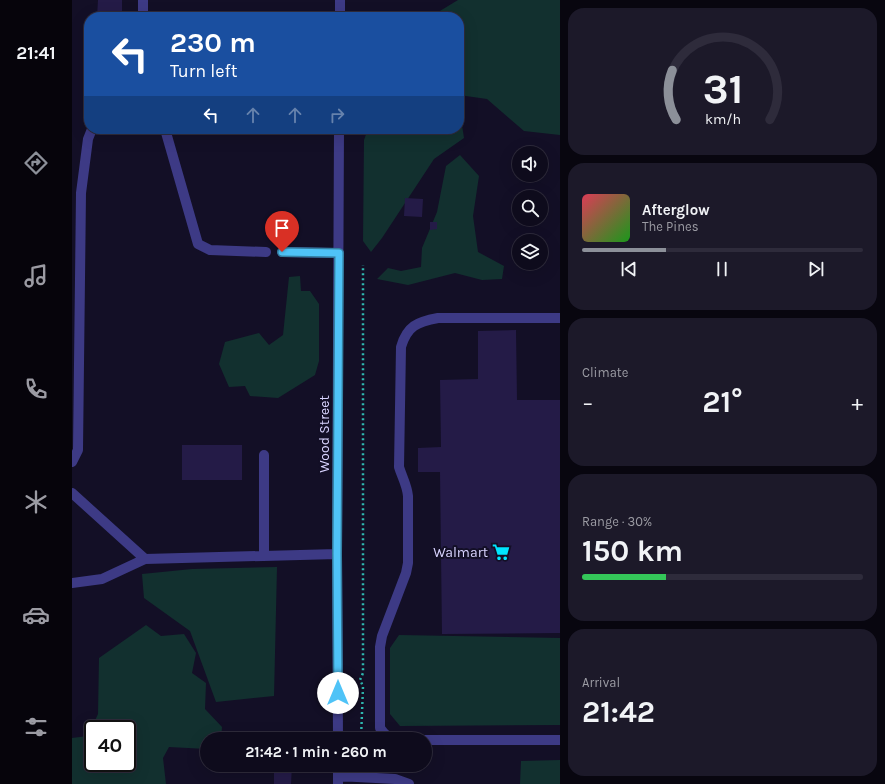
<!DOCTYPE html>
<html lang="en">
<head>
<meta charset="utf-8">
<style>
  body { margin:0; font-family:Karla,sans-serif; background:#1c1929; color:#f1f3f6; height:100vh; display:flex; flex-direction:column; font-size:15px; white-space:nowrap }
  * { box-sizing:border-box; margin:0 }
  p { font-size:13px; color:#9b9ba3 }
  .icon { flex:none; width:22px; height:22px; fill:none; stroke:currentColor; stroke-width:2; stroke-linecap:round; stroke-linejoin:round }
  .map { position:relative; flex:1; overflow:hidden }
  .drawer { display:flex; flex-direction:column; gap:8px; padding:8px; background:#08060f; width:325px }
  .drawer>* { flex:none }
  .banner { position:absolute; left:12px; top:12px; width:380px; height:122px; border-radius:16px; box-shadow:0 4px 16px #0002,0 0 0 1px #2e2b3b; background:#1a4fa0; color:#fff; overflow:hidden }
  .fabs { position:absolute; left:440px; top:146px; display:grid; gap:8px }
  .fabs a { display:grid; place-items:center; width:36px; height:36px; border-radius:50%; background:#0e0b1c; box-shadow:0 4px 16px #0002,0 0 0 1px #2e2b3b; font-size:20px }
  .speed { position:absolute; left:12px; top:720px; display:flex; gap:8px; font-size:20px; font-weight:700; text-align:center }
  .speed>* { display:grid; place-content:center; width:52px; height:52px; border-radius:50%; background:#0e0b1c; box-shadow:0 4px 16px #0002,0 0 0 1px #2e2b3b; line-height:1 }
  .speed .limit { border:2px solid #111; border-radius:6px; background:#fff; color:#111 }
  .pin { position:absolute; display:grid; place-items:center; width:34px; height:34px; color:#fff; margin:-41px -17px; border-radius:50% 50% 50% 0; rotate:-45deg; box-shadow:0 0 4px #0007 }
  .pin .icon { rotate:45deg }
  .me { position:absolute; width:44px; margin:-22px; rotate:0deg; stroke-linejoin:round; filter:drop-shadow(0 0 3px #0008) }
  .turn { display:flex; align-items:center; gap:14px; height:84px; padding:0 20px; font-size:18px }
  .turn .icon { width:52px; height:52px; stroke-width:2.5 }
  .turn b { display:block; font-size:28px; line-height:34px }
  .lanes { display:flex; align-items:center; height:38px; padding:0 20px; background:#0003; justify-content:center; gap:20px; direction:ltr }
  .lanes .off { opacity:.35 }
  .big { font-size:30px; font-weight:700; line-height:1.1 }
  .drawer .tile { flex:1; display:flex; flex-direction:column; justify-content:center; gap:6px; min-width:0; padding:0 14px; border-radius:16px; background:#1c1929 }
  .drawer .dial { align-items:center; gap:0 }
  .dial svg { height:104px; overflow:visible; fill:none; stroke:#2e2b3b; stroke-width:7; stroke-linecap:round; text-anchor:middle }
  .dial text { fill:#f1f3f6; stroke:none }
  .song { display:flex; align-items:center; gap:12px }
  .cover { width:48px; height:48px; border-radius:6px; background:linear-gradient(135deg,hsl(350 70% 55%),hsl(120 70% 35%)) }
  .played { height:4px; border-radius:2px; background:linear-gradient(90deg,#8c9099 30%,#2e2b3b 30%) }
  .keys { display:flex; justify-content:space-around; direction:ltr }
  .heat { display:flex; justify-content:space-between; align-items:center; font-size:22px; direction:ltr }
  .charge { height:6px; border-radius:3px; background:linear-gradient(90deg,#34c759 30%,#2e2b3b 0) }
  .trip { position:absolute; left:128px; top:732px; width:232px; height:40px; border-radius:20px; background:#0e0b1c; box-shadow:0 4px 16px #0002,0 0 0 1px #2e2b3b; font-weight:700; line-height:40px; text-align:center }
  main { display:flex; flex:1; min-height:0 }
  .tabs { display:flex; flex-direction:column; width:72px; justify-content:space-around; align-items:center; background:#06040b; color:#9b9ba3 }
  .tabs .icon { width:28px; height:28px }
  .tabs .on { color:#8c9099 }
  .tabs b { font-size:18px; color:#f1f3f6 }
  .map>svg:first-child { display:block }
  .green { fill:#12302f; fill-rule:evenodd }
  .building { fill:#241b47 }
  .lines { fill:none; stroke-linecap:round; stroke-linejoin:round }
  .path { stroke:#2fb8b0; stroke-width:2.5; stroke-dasharray:2 3; stroke-linecap:butt }
  .minor { stroke:#3d3a85; stroke-width:10 }
  .route-casing { stroke:#337fa1; stroke-width:10 }
  .route { stroke:#4fc3f7; stroke-width:7 }
  .labels { text-anchor:middle; dominant-baseline:central; stroke-width:4; stroke-linejoin:round; paint-order:stroke }
  .street-label { font-size:14px; fill:#d9d4ff; stroke:#130f26 }
  .poi-label { font-size:14px; fill:#d9d4ff; stroke:#130f26; text-anchor:end }
</style>
</head>
<body>
<main>
<nav class="tabs">
<b>21:41</b>
<svg class="icon on" aria-label="directions" viewBox="0 0 24 24"><path d="M12 3l9 9-9 9-9-9zM9 14v-3h6M13 9l2 2-2 2"/></svg>
<svg class="icon" aria-label="music" viewBox="0 0 24 24"><path d="M9 18V5l10-2v13"/><circle cx="6" cy="18" r="3"/><circle cx="16" cy="16" r="3"/></svg>
<svg class="icon" aria-label="phone" viewBox="0 0 24 24"><path d="M5 4h4l2 5-3 2q2 4 5 5l2-3 5 2v4C11 20 4 13 5 4z"/></svg>
<svg class="icon" aria-label="climate" viewBox="0 0 24 24"><path d="M12 3v18M4 7l16 10M4 17L20 7"/></svg>
<svg class="icon" aria-label="car" viewBox="0 0 24 24"><path d="M5 17H2v-5l4-1 3-4h7l3 4 3 1v5h-3M9 17h6M6 11h13"/><circle cx="7" cy="17" r="2"/><circle cx="17" cy="17" r="2"/></svg>
<svg class="icon" aria-label="filters" viewBox="0 0 24 24"><path d="M4 7h16M4 17h16"/><circle cx="9" cy="7" r="2"/><circle cx="15" cy="17" r="2"/></svg>
</nav>
<div class="map">
<svg width="488" height="784" viewBox="0 0 488 784">
  <rect width="100%" height="100%" fill="#130f26"/>
  <path class="green" d="M386,0H488V135L452,131L415,99L387,95V17H358Z
    M387,118L389,119L392,138L362,159L310,238L299,252L291,241L292,140L296,129H387Z
    M388,155L407,176L401,216L406,252L432,266L430,279L410,280L383,273L336,285L305,279L316,268L329,271L349,267L350,248L365,212L374,166Z
    M228,276L229,291H238L247,304V361L243,375L206,398L178,396L173,386L157,387L147,364L153,342L187,333L197,345L211,335L217,277Z
    M205,567L202,696L144,702L118,631L72,598L70,574L120,569Z
    M74,625L89,636L112,634L124,653L120,673L134,683L133,709L150,727L149,739H135V749L97,747L91,758L94,784H0V738L16,736L26,714L27,658ZM21,729H55V763H21Z
    M327,635L488,638V725L328,726L318,714V648Z
    M488,760V784H448L449,761Z"/>
  <path class="building" d="M26,0H50V17H25Z
    M333,198L351,199L350,217L332,216Z
    M358,222H365V229L358,230Z
    M444,330L445,400H488V633L370,634L368,472H346V448L369,447L368,380L406,379V331Z
    M110,445H170V480H110Z
    M202,765H220L219,784H202Z"/>
  <g class="lines">
    <path class="path" d="M289,739L291,686L288,680L291,673V265"/>
    <path class="minor" d="M71,0V17
      M268,17V0
      M93,129L126,244L138,250L194,252
      M210,252L267,253
      M192,455V556
      M0,462L6,450L9,193L16,139L20,129
      M0,493L73,559
      M0,583L30,579L73,559L265,554
      M266,739L265,554L267,129
      M324,739C316,738 313,735 308,728V647L310,636L334,573L336,563V496C335,485 330,477 327,467L329,347C335,326 345,322 366,318H488
      M353,740H488
      M266,765V784
      M266,776L323,779L337,784"/>
  </g>
  <g class="lines">
    <g class="route-casing">
      <path id="route" d="M210,252L267,253L265,554L266,693"/>
    </g>
    <use href="#route" class="route"/>
  </g>
  <defs>
    <g id="supermarket-bare" transform="scale(1.38)"><path d="M-6-5.5h2.5l.6 2H6L4.5 2H-2.5L-4.4-4H-6ZM-1.5 3.2a1.3 1.3 0 1 0 .1 0ZM3 3.2a1.3 1.3 0 1 0 .1 0Z" fill="#00e5ff" stroke="#130f26" stroke-width="2.5" paint-order="stroke"/></g>
  </defs>
  <g fill-rule="evenodd">
    <use href="#supermarket-bare" x="429" y="552"/>
  </g>
  <g class="labels">
    <g class="street-label">
      <text transform="translate(252 434) rotate(-90)">Wood Street</text>
    </g>
    <g class="poi-label">
      <text x="416" y="552">Walmart</text>
    </g>
  </g>
</svg>
<div class="fabs">
<a><svg class="icon" aria-label="sound" viewBox="0 0 24 24"><path d="M4 9h4l5-4v14l-5-4H4zM17 9q2 3 0 6"/></svg></a>
<a><svg class="icon" aria-label="search" viewBox="0 0 24 24"><circle cx="10" cy="10" r="6"/><path d="M15 15l6 6"/></svg></a>
<a><svg class="icon" aria-label="layers" viewBox="0 0 24 24"><path d="M12 4l9 5-9 5-9-5zM3 14l9 5 9-5"/></svg></a>
</div>
<div class="speed"><div class="limit">40</div></div>
<div class="pin" style="left:210px;top:252px;background:#d93025"><svg class="icon" aria-label="arrive" viewBox="0 0 24 24"><path d="M6 21V4h12l-3 4 3 4H6"/></svg></div>
<svg class="me" style="left:266px;top:693px" viewBox="-20 -20 40 40"><circle r="19" fill="#fff"/><path d="M0-13L10 11 0 6-10 11z" fill="#4fc3f7"/></svg>
<div class="trip">21:42 · 1 min · 260 m</div>
<div class="banner">
<div class="turn"><svg class="icon" aria-label="left" viewBox="0 0 24 24"><path d="M17 20v-9H6M10 6l-5 5 5 5"/></svg><div><b>230 m</b>Turn left</div></div>
<div class="lanes"><svg class="icon" aria-label="left" viewBox="0 0 24 24"><path d="M17 20v-9H6M10 6l-5 5 5 5"/></svg><svg class="icon off" aria-label="ahead" viewBox="0 0 24 24"><path d="M12 20V5M6 11l6-6 6 6"/></svg><svg class="icon off" aria-label="ahead" viewBox="0 0 24 24"><path d="M12 20V5M6 11l6-6 6 6"/></svg><svg class="icon off" aria-label="right" viewBox="0 0 24 24"><path d="M7 20v-9h11M14 6l5 5-5 5"/></svg></div>
</div>
</div>
<section class="drawer">
<div class="tile dial"><svg viewBox="0 0 100 80">
<path d="M14 69A42 42 0 1 1 86 69"/>
<path d="M14 69A42 42 0 0 1 11 31" stroke="#8c9099"/>
<text x="50" y="56" font-size="32" font-weight="700">31</text>
<text x="50" y="72" font-size="11">km/h</text>
</svg></div>
<div class="tile">
<div class="song"><i class="cover"></i><div><b>Afterglow</b><p>The Pines</p></div></div>
<div class="played"></div>
<div class="keys"><svg class="icon" aria-label="previous" viewBox="0 0 24 24"><path d="M18 5L8 12l10 7zM5 5v14"/></svg><svg class="icon" aria-label="pause" viewBox="0 0 24 24"><path d="M8 5v14M16 5v14"/></svg><svg class="icon" aria-label="next" viewBox="0 0 24 24"><path d="M6 5l10 7-10 7zM19 5v14"/></svg></div>
</div>
<div class="tile"><p>Climate</p>
<div class="heat"><a>−</a><b class="big">21°</b><a>+</a></div>
</div>
<div class="tile"><p>Range · 30%</p><b class="big">150 km</b><div class="charge"></div></div>
<div class="tile"><p>Arrival</p><b class="big">21:42</b></div>
</section>
</main>
</body>
</html>
